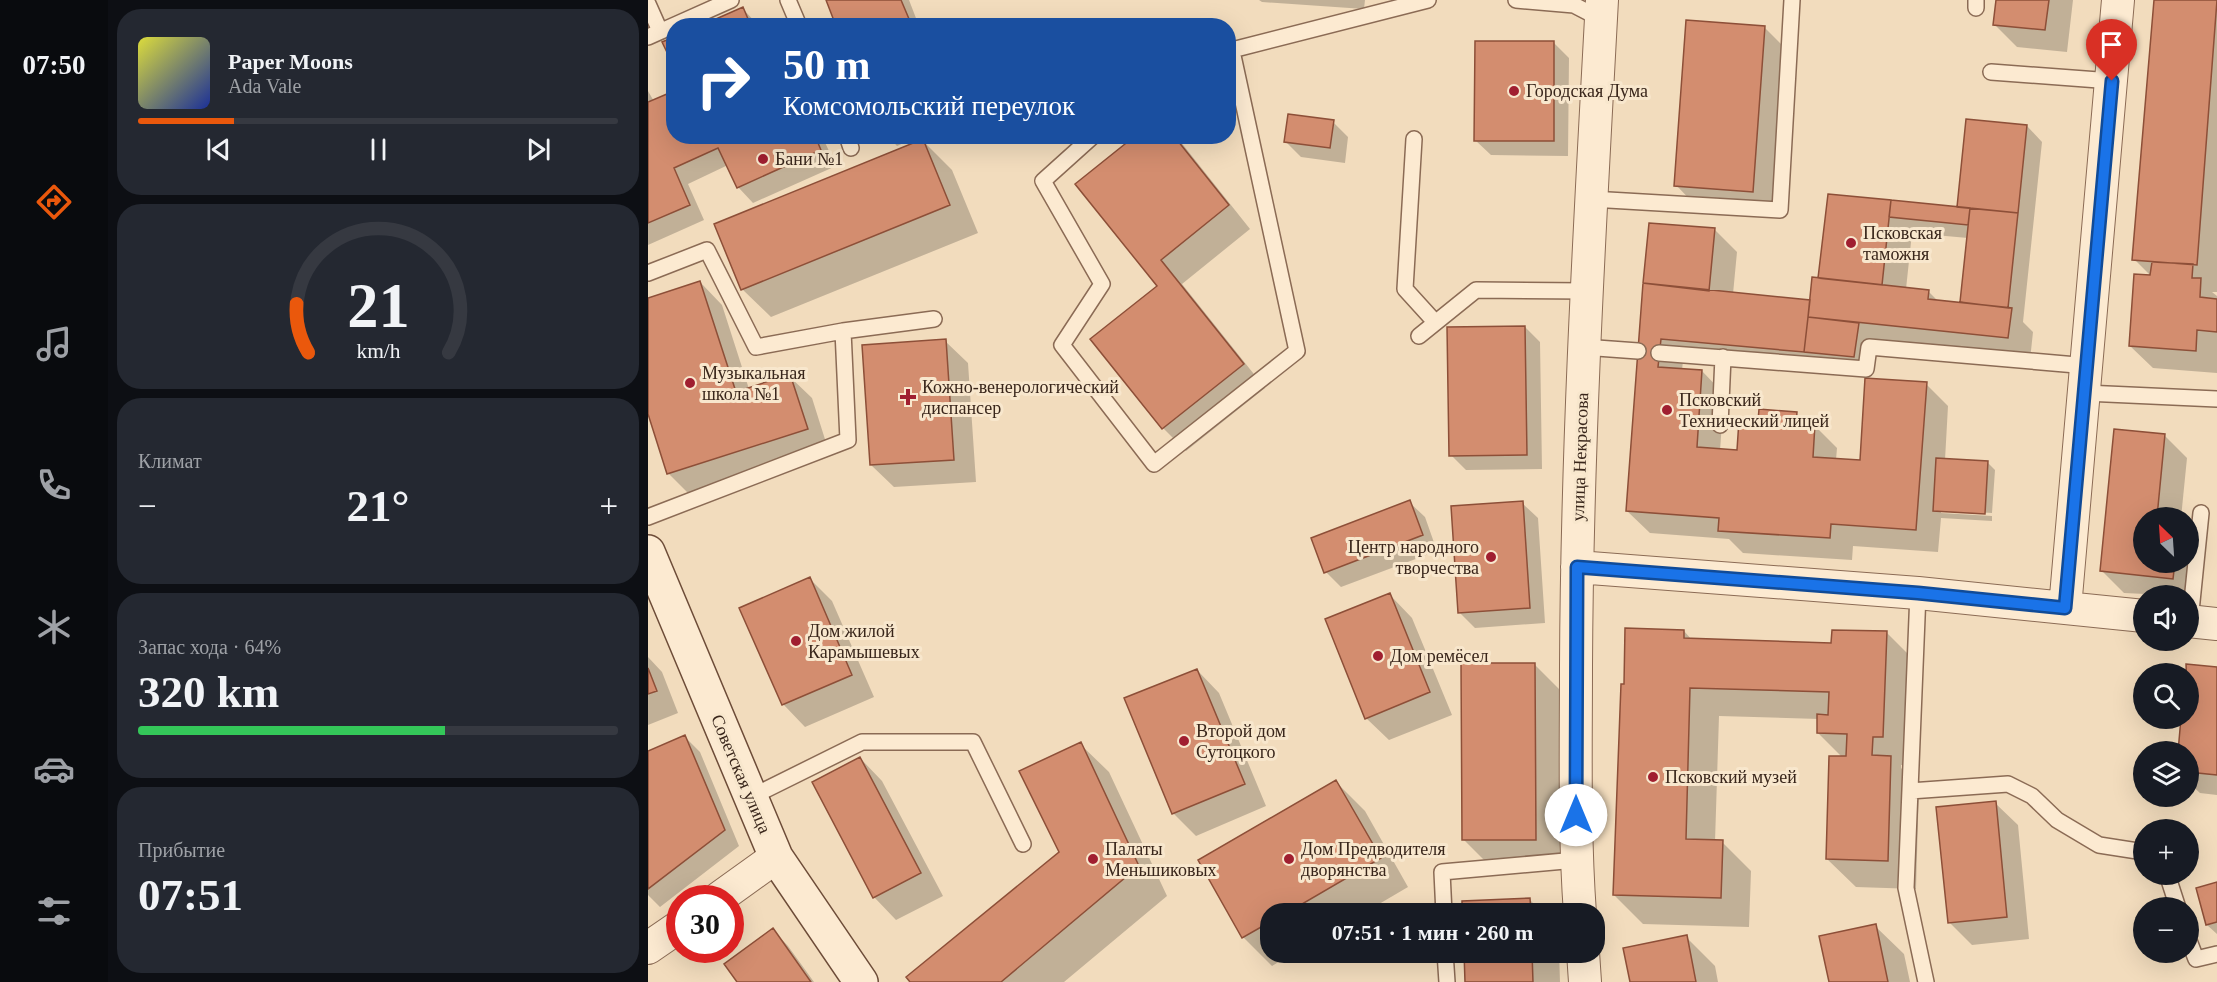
<!DOCTYPE html>
<html lang="ru">
<head>
<meta charset="utf-8">
<style>
  body { margin:0; font-family:"Times New Roman",serif; background:#242831; color:#f1f3f6; height:100vh; display:flex; flex-direction:column; font-size:22px; white-space:nowrap }
  * { box-sizing:border-box; margin:0 }
  p { font-size:20px; color:#9ea1a6 }
  .icon { flex:none; width:33px; height:33px; fill:none; stroke:currentColor; stroke-width:2; stroke-linecap:round; stroke-linejoin:round }
  .map { position:relative; flex:1; overflow:hidden }
  .panel { display:flex; flex-direction:column; gap:9px; padding:9px; background:#0d0f14; width:540px }
  .panel>* { flex:none }
  .top-card { position:absolute; left:18px; top:18px; width:570px; height:126px; border-radius:24px; box-shadow:0 6px 24px #0002; background:#1a4fa0; color:#fff; overflow:hidden }
  .needle { width:39px; rotate:335deg }
  .controls { position:absolute; left:1485px; top:507px; display:grid; gap:12px }
  .controls a { display:grid; place-items:center; width:66px; height:66px; border-radius:50%; background:#171b24; box-shadow:0 6px 24px #0002; font-size:30px }
  .speed { position:absolute; left:18px; top:885px; display:flex; gap:12px; font-size:30px; font-weight:700; text-align:center }
  .speed>* { display:grid; place-content:center; width:78px; height:78px; border-radius:50%; background:#171b24; box-shadow:0 6px 24px #0002; line-height:1 }
  .speed .limit { border:9px solid #d22; background:#fff; color:#111 }
  .pin { position:absolute; display:grid; place-items:center; width:51px; height:51px; color:#fff; margin:-62px -26px; border-radius:50% 50% 50% 0; rotate:-45deg; box-shadow:0 0 6px #0007 }
  .pin .icon { rotate:45deg }
  .me { position:absolute; width:66px; margin:-33px; rotate:0deg; stroke-linejoin:round; filter:drop-shadow(0 0 4px #0008) }
  .turn { display:flex; align-items:center; gap:21px; height:126px; padding:0 18px; font-size:27px }
  .turn .icon { width:78px; height:78px; stroke-width:2.5 }
  .turn b { display:block; font-size:42px; line-height:51px }
  .big { font-size:45px; font-weight:800; line-height:1.1 }
  .panel .tile { flex:1; display:flex; flex-direction:column; justify-content:center; gap:9px; min-width:0; padding:0 21px; border-radius:24px; background:#242831 }
  .panel .dial { align-items:center; gap:0 }
  .dial svg { height:156px; overflow:visible; fill:none; stroke:#363941; stroke-width:7; stroke-linecap:round; text-anchor:middle }
  .dial text { fill:#f1f3f6; stroke:none }
  .song { display:flex; align-items:center; gap:18px }
  .cover { width:72px; height:72px; border-radius:9px; background:linear-gradient(135deg,hsl(60 70% 55%),hsl(230 70% 35%)) }
  .played { height:6px; border-radius:3px; background:linear-gradient(90deg,#ea580c 20%,#363941 20%) }
  .keys { display:flex; justify-content:space-around; direction:ltr }
  .heat { display:flex; justify-content:space-between; align-items:center; font-size:33px; direction:ltr }
  .charge { height:9px; border-radius:4px; background:linear-gradient(90deg,#34c759 64%,#363941 0) }
  .trip { position:absolute; left:612px; top:903px; width:345px; height:60px; border-radius:24px; background:#171b24; box-shadow:0 6px 24px #0002; font-weight:800; line-height:60px; text-align:center }
  main { display:flex; flex:1; min-height:0 }
  .tab-bar { display:flex; flex-direction:column; width:108px; justify-content:space-around; align-items:center; background:#090b0e; color:#9ea1a6 }
  .tab-bar .icon { width:42px; height:42px }
  .tab-bar .selected { color:#ea580c }
  .tab-bar b { font-size:27px; color:#f1f3f6 }
  .map>svg:first-child { display:block }
  .shadow { fill:#0003; fill-rule:evenodd }
  .building { fill:#d38d6f; stroke:#8d4f38; stroke-width:1.5 }
  .lines { fill:none; stroke-linecap:round; stroke-linejoin:round }
  .service-casing { stroke:#8b6b55; stroke-width:18 }
  .minor-casing { stroke:#8b6b55; stroke-width:34 }
  .secondary-casing { stroke:#6d4c38; stroke-width:36 }
  .service { stroke:#fcead1; stroke-width:15 }
  .minor { stroke:#fcead1; stroke-width:32 }
  .secondary { stroke:#fcead1; stroke-width:33 }
  .route-casing { stroke:#114b97; stroke-width:15 }
  .route { stroke:#1a73e8; stroke-width:10 }
  .poi-dot { fill:#a01f30; stroke:#f8e7cd; stroke-width:2 }
  .labels { text-anchor:middle; dominant-baseline:central; stroke-width:6; stroke-linejoin:round; paint-order:stroke }
  .poi-label { font-size:18px; fill:#39261b; stroke:#f8e7cd; text-anchor:start }
  .street-label { font-size:18px; fill:#39261b; stroke:#f8e7cd }
</style>
</head>
<body>
<main>
<nav class="tab-bar">
<b>07:50</b>
<svg class="icon selected" aria-label="directions" viewBox="0 0 24 24"><path d="M12 3l9 9-9 9-9-9zM9 14v-3h6M13 9l2 2-2 2"/></svg>
<svg class="icon" aria-label="music" viewBox="0 0 24 24"><path d="M9 18V5l10-2v13"/><circle cx="6" cy="18" r="3"/><circle cx="16" cy="16" r="3"/></svg>
<svg class="icon" aria-label="phone" viewBox="0 0 24 24"><path d="M5 4h4l2 5-3 2q2 4 5 5l2-3 5 2v4C11 20 4 13 5 4z"/></svg>
<svg class="icon" aria-label="climate" viewBox="0 0 24 24"><path d="M12 3v18M4 7l16 10M4 17L20 7"/></svg>
<svg class="icon" aria-label="car" viewBox="0 0 24 24"><path d="M5 17H2v-5l4-1 3-4h7l3 4 3 1v5h-3M9 17h6M6 11h13"/><circle cx="7" cy="17" r="2"/><circle cx="17" cy="17" r="2"/></svg>
<svg class="icon" aria-label="filters" viewBox="0 0 24 24"><path d="M4 7h16M4 17h16"/><circle cx="9" cy="7" r="2"/><circle cx="15" cy="17" r="2"/></svg>
</nav>
<section class="panel">
<div class="tile">
<div class="song"><i class="cover"></i><div><b>Paper Moons</b><p>Ada Vale</p></div></div>
<div class="played"></div>
<div class="keys"><svg class="icon" aria-label="previous" viewBox="0 0 24 24"><path d="M18 5L8 12l10 7zM5 5v14"/></svg><svg class="icon" aria-label="pause" viewBox="0 0 24 24"><path d="M8 5v14M16 5v14"/></svg><svg class="icon" aria-label="next" viewBox="0 0 24 24"><path d="M6 5l10 7-10 7zM19 5v14"/></svg></div>
</div>
<div class="tile dial"><svg viewBox="0 0 100 80">
<path d="M14 69A42 42 0 1 1 86 69"/>
<path d="M14 69A42 42 0 0 1 8 44" stroke="#ea580c"/>
<text x="50" y="56" font-size="32" font-weight="700">21</text>
<text x="50" y="72" font-size="11">km/h</text>
</svg></div>
<div class="tile"><p>Климат</p>
<div class="heat"><a>−</a><b class="big">21°</b><a>+</a></div>
</div>
<div class="tile"><p>Запас хода · 64%</p><b class="big">320 km</b><div class="charge"></div></div>
<div class="tile"><p>Прибытие</p><b class="big">07:51</b></div>
</section>
<div class="map">
<svg width="1569" height="982" viewBox="0 0 1569 982">
  <rect width="100%" height="100%" fill="#f2dcbd"/>
  <path class="shadow" d="M179,0H261L271,26H190Z
    M611,0H717L716,9L614,2Z
    M1349,0H1425L1419,52L1369,47L1346,24Z
    M1507,0H1569V292H1564L1569,296V373L1505,368L1482,346L1504,277L1486,259Z
    M95,9L111,26H56Z
    M1116,27L1139,50L1127,213L1050,208L1028,185Z
    M906,43L921,58L920,156L843,155L827,140Z
    M0,91L26,136H174L188,166L105,203L90,187L80,165L40,184L56,220L0,245Z
    M685,122L700,137L697,163L653,157L638,142Z
    M1379,126L1394,142L1375,322L1385,332L1382,360L1216,342L1213,364L1180,360L1178,374L1035,361L1034,370L1054,371L1076,394L1072,451L1090,452L1111,423L1148,413L1160,425L1167,426L1189,448L1188,460L1213,462L1278,384L1300,406L1297,460L1339,462L1347,470L1344,513L1293,510V513L1344,516V521L1293,518L1290,552L1205,546L1204,560L1095,553L1081,539L1002,533L979,511L1003,224L1066,229L1089,252L1085,294L1163,301L1171,279L1181,195L1310,208ZM1264,233L1320,238L1313,302L1316,304L1291,302L1280,291L1258,289Z
    M240,136H271L249,146Z
    M489,136H528L602,229L534,284L617,388L538,451L515,428L444,339L511,286Z
    M275,141L304,170L330,233L123,317L94,289Z
    M52,282L74,305L101,389L141,376L164,398L181,452L43,496L21,474L0,409V299Z
    M877,327L892,342L894,469L818,470L803,455Z
    M297,341L320,363L328,482L246,487L223,465Z
    M1517,436L1539,458L1533,518H1496V562H1540V531L1553,543L1540,596L1476,593L1454,571Z
    M761,502L777,517L789,551L693,587L678,572Z
    M874,503L890,518L897,623L827,628L812,613Z
    M162,579L184,601L226,697L157,727L135,704Z
    M742,595L764,618L804,715L741,740L718,718Z
    M1036,631L1044,640L1185,644L1238,632L1267,661L1263,765H1253V768L1271,786L1268,889L1208,887L1179,859L1195,758L1170,733L1171,719L1071,716L1067,842H1074L1103,871L1101,927L995,924L966,895Z
    M0,657L14,672L30,713L0,725Z
    M886,664L915,693L916,868H844L815,839Z
    M1569,669V795L1552,793L1540,782V718Z
    M549,670L571,693L618,806L548,836L525,813Z
    M37,737L52,752L91,846L12,907L0,895V753Z
    M432,744L461,772L519,896L416,982H264L413,853Z
    M212,758L234,781L295,896L248,920L226,897Z
    M688,782L717,811L760,887L714,914H622V952H647L624,966L595,937Z
    M1347,803L1370,825L1381,939L1324,945L1301,922Z
    M1569,884V934L1559,925Z
    M881,899L896,914H816Z
    M1227,926L1256,954L1262,982H1182Z
    M125,930L140,946L166,982H91Z
    M1038,937L1067,966L1070,982H983Z
    M818,952H911L912,982H819Z"/>
  <path class="building" d="M178,0H253L264,26H188Z
    M1348,0H1401L1397,30L1345,25Z
    M1506,0H1569L1549,265L1484,260Z
    M95,7L103,26H52Z
    M1038,20L1117,26L1105,192L1026,186Z
    M26,37V67L14,42Z
    M827,41H906V141H826Z
    M26,91V136H167L173,150L89,188L70,148L26,168L42,205L0,223V102Z
    M640,114L686,120L682,148L636,142Z
    M1318,119L1379,125L1370,213L1309,207Z
    M487,136H526L581,205L513,260L596,364L514,429L442,339L509,286L427,184Z
    M275,139L302,205L93,290L66,224Z
    M1180,194L1243,200L1234,285L1170,278Z
    M1243,200L1322,208L1320,225L1241,217Z
    M1322,208L1370,213L1360,308L1312,302Z
    M1001,223L1067,228L1061,291L995,283Z
    M1504,262L1545,264L1544,278H1553L1552,297L1569,299V332L1549,330L1548,351L1481,346L1486,274L1502,275Z
    M1164,277L1281,290L1280,299L1364,308L1360,338L1160,317Z
    M52,281L88,392L142,374L160,429L19,474L0,414V298Z
    M995,283L1162,300L1156,352L1013,339L1010,367L1054,370L1049,447L1089,450L1091,420L1110,421L1111,409L1149,412L1148,423L1167,424L1165,457L1212,460L1217,378L1279,382L1268,530L1183,524L1182,538L1070,531L1071,518L978,511Z
    M1160,317L1211,323L1206,357L1156,352Z
    M877,326L879,455L801,456L799,327Z
    M298,339L306,460L222,465L214,345Z
    M1466,429L1517,434L1509,517L1512,518H1496V562H1527L1525,579L1452,571Z
    M1288,458L1340,461L1337,514L1285,511Z
    M762,500L775,535L676,573L663,538Z
    M875,501L882,608L810,613L803,506Z
    M162,577L204,675L134,705L91,608Z
    M742,593L782,692L717,719L677,619Z
    M977,628L1036,630V638L1183,643L1184,630L1239,631L1235,737H1225L1224,755L1243,756L1240,861L1178,859L1181,756H1198L1199,734L1169,733V714L1180,715L1181,692L1042,688L1038,839L1075,840L1073,898L965,895L973,684H976Z
    M813,663H887L888,840H814Z
    M1538,664L1569,667V775L1540,772V752H1530L1533,718H1540Z
    M0,668L9,691L0,694Z
    M549,669L597,784L524,814L476,698Z
    M37,735L77,830L0,889V751Z
    M433,742L491,866L353,982H262L258,977L411,852L371,771Z
    M212,757L273,873L225,898L164,782Z
    M688,780L733,858L637,914H622V922L594,938L550,860Z
    M1348,801L1359,917L1300,923L1288,807Z
    M1569,882V922L1558,925L1548,888Z
    M882,898L883,914H814V901Z
    M1228,924L1240,982H1181L1171,936Z
    M125,928L163,982H89L76,964Z
    M1039,935L1048,982H982L975,948Z
    M816,952H884L885,982H817Z"/>
  <g class="lines">
    <g class="service-casing">
      <path id="service" d="M140,0L151,26
        M868,0L926,5L953,19
        M0,4L12,31
        M1328,8V0
        M0,37L83,0
        M580,51L780,0
        M1343,72L1464,81
        M199,136L203,148
        M445,136L395,181L454,284L414,345L506,464L649,351L584,51
        M766,139L757,289L787,322
        M943,199L1132,210L1144,0
        M0,273L59,250L108,347L195,331
        M771,336L828,290L938,291
        M935,347L990,351
        M1011,353L1218,369L1221,347L1440,366
        M1437,393L1569,399
        M1072,425L1075,357
        M0,517L200,440L195,331L286,319
        M1270,593L1258,888L1278,982
        M1542,621L1553,513
        M1262,791L1360,784L1384,796L1409,820L1451,845L1496,852
        M103,797L214,742H325L375,844
        M1519,874L1530,908
        M796,914L794,872L928,860
        M1540,938L1548,959L1569,954
        M797,952L799,982"/>
    </g>
    <g class="minor-casing">
      <path id="minor" d="M929,567L1270,593L1496,616
        M1417,608L1470,0
        M1540,621L1569,624
        M71,898L128,857
        M932,914C926,831 928,748 928,666C929,443 942,222 954,0
        M0,948L32,926
        M935,952L937,982"/>
    </g>
    <g class="secondary-casing">
      <path id="secondary" d="M0,552L128,857L213,982"/>
    </g>
    <use href="#service" class="service"/>
    <use href="#minor" class="minor"/>
    <use href="#secondary" class="secondary"/>
  </g>
  <g class="lines">
    <g class="route-casing">
      <path id="route" d="M928,815L929,567L1270,593L1417,608L1464,81"/>
    </g>
    <use href="#route" class="route"/>
  </g>
  <g class="poi-dot">
    <circle cx="866" cy="91" r="6"/>
    <circle cx="115" cy="159" r="6"/>
    <circle cx="1203" cy="243" r="6"/>
    <circle cx="42" cy="383" r="6"/>
    <path d="M257 388h6v6h6v6h-6v6h-6v-6h-6v-6h6z"/>
    <circle cx="1019" cy="410" r="6"/>
    <circle cx="843" cy="557" r="6"/>
    <circle cx="148" cy="641" r="6"/>
    <circle cx="730" cy="656" r="6"/>
    <circle cx="536" cy="741" r="6"/>
    <circle cx="1005" cy="777" r="6"/>
    <circle cx="445" cy="859" r="6"/>
    <circle cx="641" cy="859" r="6"/>
  </g>
  <g class="labels">
    <g class="poi-label">
      <text x="878" y="91">Городская Дума</text>
      <text x="127" y="159">Бани №1</text>
      <text x="1215" y="233">Псковская<tspan x="1215" dy="21">таможня</tspan></text>
      <text x="54" y="373">Музыкальная<tspan x="54" dy="21">школа №1</tspan></text>
      <text x="274" y="387">Кожно-венерологический<tspan x="274" dy="21">диспансер</tspan></text>
      <text x="1031" y="400">Псковский<tspan x="1031" dy="21">Технический лицей</tspan></text>
      <text x="831" y="547" text-anchor="end">Центр народного<tspan x="831" dy="21">творчества</tspan></text>
      <text x="160" y="631">Дом жилой<tspan x="160" dy="21">Карамышевых</tspan></text>
      <text x="742" y="656">Дом ремёсел</text>
      <text x="548" y="731">Второй дом<tspan x="548" dy="21">Сутоцкого</tspan></text>
      <text x="1017" y="777">Псковский музей</text>
      <text x="457" y="849">Палаты<tspan x="457" dy="21">Меньшиковых</tspan></text>
      <text x="653" y="849">Дом Предводителя<tspan x="653" dy="21">дворянства</tspan></text>
    </g>
    <g class="street-label">
      <text transform="translate(932 457) rotate(-88)">улица Некрасова</text>
      <text transform="translate(93 774) rotate(67)">Советская улица</text>
    </g>
  </g>
</svg>
<div class="controls">
<a><svg class="needle" viewBox="-14 -14 28 28"><path d="M0-13l5 13h-10z" fill="#e53935"/><path d="M0 13l5-13h-10z" fill="#9ea1a6"/></svg></a>
<a><svg class="icon" aria-label="sound" viewBox="0 0 24 24"><path d="M4 9h4l5-4v14l-5-4H4zM17 9q2 3 0 6"/></svg></a>
<a><svg class="icon" aria-label="search" viewBox="0 0 24 24"><circle cx="10" cy="10" r="6"/><path d="M15 15l6 6"/></svg></a>
<a><svg class="icon" aria-label="layers" viewBox="0 0 24 24"><path d="M12 4l9 5-9 5-9-5zM3 14l9 5 9-5"/></svg></a>
<a>+</a>
<a>−</a>
</div>
<div class="speed"><div class="limit">30</div></div>
<div class="pin" style="left:1464px;top:81px;background:#d93025"><svg class="icon" aria-label="arrive" viewBox="0 0 24 24"><path d="M6 21V4h12l-3 4 3 4H6"/></svg></div>
<svg class="me" style="left:928px;top:815px" viewBox="-20 -20 40 40"><circle r="19" fill="#fff"/><path d="M0-13L10 11 0 6-10 11z" fill="#1a73e8"/></svg>
<div class="trip">07:51 · 1 мин · 260 m</div>
<div class="top-card">
<div class="turn"><svg class="icon" aria-label="right" viewBox="0 0 24 24"><path d="M7 20v-9h11M14 6l5 5-5 5"/></svg><div><b>50 m</b>Комсомольский переулок</div></div>
</div>
</div>
</main>
</body>
</html>
